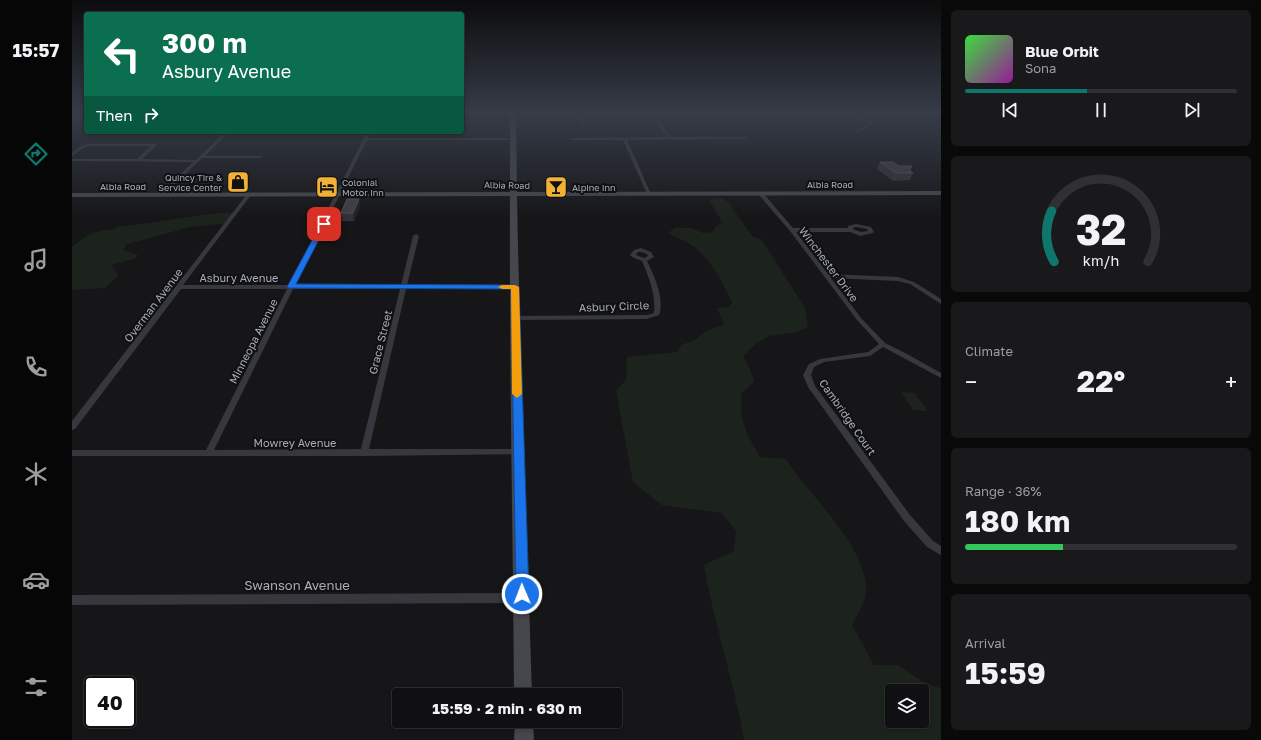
<!DOCTYPE html>
<html lang="en">
<head>
<meta charset="utf-8">
<style>
  body { margin:0; font-family:"Golos Text",sans-serif; background:#19191b; color:#f1f3f6; height:100vh; display:flex; flex-direction:column; font-size:15px; white-space:nowrap }
  * { box-sizing:border-box; margin:0 }
  p { font-size:13px; color:#9c9d9f }
  .icon { flex:none; width:22px; height:22px; fill:none; stroke:currentColor; stroke-width:2; stroke-linecap:round; stroke-linejoin:round }
  .map { position:relative; flex:1; overflow:hidden }
  .side { display:flex; flex-direction:column; gap:10px; padding:10px; background:#09090a; width:320px }
  .side>* { flex:none }
  .top-card { position:absolute; left:12px; top:12px; width:380px; height:122px; border-radius:4px; box-shadow:0 2px 6px #0003,0 0 0 1px #303032; background:#0b6e4f; color:#fff; overflow:hidden }
  .controls { position:absolute; left:813px; top:684px; display:grid; gap:8px }
  .controls a { display:grid; place-items:center; width:44px; height:44px; border-radius:4px; background:#101012; box-shadow:0 2px 6px #0003,0 0 0 1px #303032; font-size:20px }
  .speed { position:absolute; left:12px; top:676px; display:flex; gap:8px; font-size:20px; font-weight:700; text-align:center }
  .speed>* { display:grid; place-content:center; width:52px; height:52px; border-radius:50%; background:#101012; box-shadow:0 2px 6px #0003,0 0 0 1px #303032; line-height:1 }
  .speed .limit { border:2px solid #111; border-radius:6px; background:#fff; color:#111 }
  .pin { position:absolute; display:grid; place-items:center; width:34px; height:34px; color:#fff; margin:-17px; border-radius:8px; box-shadow:0 2px 6px #0006 }
  .me { position:absolute; width:44px; margin:-22px; rotate:359deg; stroke-linejoin:round; filter:drop-shadow(0 0 3px #0008) }
  .turn { display:flex; align-items:center; gap:14px; height:84px; padding:0 12px; font-size:18px }
  .turn .icon { width:52px; height:52px; stroke-width:2.5 }
  .turn b { display:block; font-size:28px; line-height:34px }
  .then { display:flex; align-items:center; height:38px; padding:0 12px; background:#0003; gap:8px; font-size:15px }
  .big { font-size:30px; font-weight:700; line-height:1.1 }
  .side .card { flex:1; display:flex; flex-direction:column; justify-content:center; gap:6px; min-width:0; padding:0 14px; border-radius:6px; background:#19191b }
  .side .dial { align-items:center; gap:0 }
  .dial svg { height:104px; overflow:visible; fill:none; stroke:#303032; stroke-width:7; stroke-linecap:round; text-anchor:middle }
  .dial text { fill:#f1f3f6; stroke:none }
  .song { display:flex; align-items:center; gap:12px }
  .cover { width:48px; height:48px; border-radius:6px; background:linear-gradient(135deg,hsl(120 70% 55%),hsl(300 70% 35%)) }
  .played { height:4px; border-radius:2px; background:linear-gradient(90deg,#0f766e 45%,#303032 45%) }
  .keys { display:flex; justify-content:space-around; direction:ltr }
  .heat { display:flex; justify-content:space-between; align-items:center; font-size:22px; direction:ltr }
  .charge { height:6px; border-radius:3px; background:linear-gradient(90deg,#34c759 36%,#303032 0) }
  .trip { position:absolute; left:320px; top:688px; width:230px; height:40px; border-radius:4px; background:#101012; box-shadow:0 2px 6px #0003,0 0 0 1px #303032; font-weight:700; line-height:40px; text-align:center }
  main { display:flex; flex:1; min-height:0 }
  .menu { display:flex; flex-direction:column; width:72px; justify-content:space-around; align-items:center; background:#060607; color:#9c9d9f }
  .menu .icon { width:28px; height:28px }
  .menu .active { color:#0f766e }
  .menu b { font-size:18px; color:#f1f3f6 }
  .map>svg:first-child { display:block }
  .green { fill:#1c231d; fill-rule:evenodd }
  .lines { fill:none; stroke-linecap:round; stroke-linejoin:round }
  .stream { stroke:#2c353c; stroke-width:1.5 }
  .street { fill:#37383d; fill-rule:evenodd }
  .secondary { fill:#45474d; fill-rule:evenodd }
  .wall { fill:#323236 }
  .shaded-wall { fill:#212124 }
  .building { fill:#3f3f44; stroke:#4f5156 }
  .route { fill:#1a73e8; stroke:#114b97 }
  .slow { fill:#f59e0b }
  .labels { text-anchor:middle; dominant-baseline:central; stroke-width:4; stroke-linejoin:round; paint-order:stroke }
  .far-poi-label { font-size:9px; fill:#a8adb8; stroke:#111113; text-anchor:start }
  .far-street-label { font-size:9px; fill:#a8adb8; stroke:#111113 }
  .street-label { font-size:11px; fill:#a8adb8; stroke:#111113 }
  .near-street-label { font-size:13px; fill:#a8adb8; stroke:#111113 }
</style>
</head>
<body>
<main>
<nav class="menu">
<b>15:57</b>
<svg class="icon active" aria-label="directions" viewBox="0 0 24 24"><path d="M12 3l9 9-9 9-9-9zM9 14v-3h6M13 9l2 2-2 2"/></svg>
<svg class="icon" aria-label="music" viewBox="0 0 24 24"><path d="M9 18V5l10-2v13"/><circle cx="6" cy="18" r="3"/><circle cx="16" cy="16" r="3"/></svg>
<svg class="icon" aria-label="phone" viewBox="0 0 24 24"><path d="M5 4h4l2 5-3 2q2 4 5 5l2-3 5 2v4C11 20 4 13 5 4z"/></svg>
<svg class="icon" aria-label="climate" viewBox="0 0 24 24"><path d="M12 3v18M4 7l16 10M4 17L20 7"/></svg>
<svg class="icon" aria-label="car" viewBox="0 0 24 24"><path d="M5 17H2v-5l4-1 3-4h7l3 4 3 1v5h-3M9 17h6M6 11h13"/><circle cx="7" cy="17" r="2"/><circle cx="17" cy="17" r="2"/></svg>
<svg class="icon" aria-label="filters" viewBox="0 0 24 24"><path d="M4 7h16M4 17h16"/><circle cx="9" cy="7" r="2"/><circle cx="15" cy="17" r="2"/></svg>
</nav>
<div class="map">
<svg width="869" height="740" viewBox="0 0 869 740">
  <rect width="100%" height="100%" fill="#161618"/>
  <path class="green" d="M649,198L656,202L681,237L689,239L695,248L733,308L736,327L725,332L697,336L684,344L671,356L678,369L682,382L669,394L670,419L676,436L688,457L714,459C736,495 802,552 793,597C791,606 784,616 780,625L802,665H826L854,684L869,688V740H672C662,681 642,624 632,565L662,551L664,531L650,513L590,505L561,482L544,390L554,380L555,357L606,352L609,345L623,340L632,332L652,324L645,308L658,307L660,302C651,284 641,263 626,250C618,242 605,238 596,233L603,228H619L631,233L641,232L643,227L650,222L637,200ZM820,691H850V721H820Z
    M164,212L156,223L118,227L55,244L51,250L66,255L62,259L39,265L47,275L33,288L0,290V247C14,236 22,229 41,230L45,227C85,223 124,214 164,212Z
    M829,392L843,393L856,411L841,410Z"/>
  <g class="lines">
    <path class="stream" d="M0,120L14,116"/>
    <path class="street" d="M510,114H540L538,115L512,116L513,122L510,125L508,124L509,122L507,116Z
      M580,114H584L598,137H674L676,138L674,139L555,140L579,194L577,195L575,194L551,140H499L497,139L499,138L595,137Z
      M633,114H680L678,115H635Z
      M698,114L780,115L800,120L802,124L786,132L784,131L785,130L798,124L797,122L780,117L700,115Z
      M153,132H157L133,156H188L190,157L188,158H130L90,196H88V194L121,162L0,161V159H65L79,146H17L11,148L0,156V153L9,146L17,144H83L85,145L84,146L70,159L124,160Z
      M295,132H299L296,138H441L443,139L441,140H295L223,285H329L341,236L344,234L347,236L335,285H443L446,287L443,289H334L297,449H447L450,450L451,452L450,454L292,456H0V450H134L215,289H109L3,429L0,430V421L175,194L179,195L111,285H217ZM221,289H328L289,449L142,450Z
      M687,193H691L721,228H776V226L784,224L799,227L802,232L801,233L788,236L778,232H724L756,274L826,277L842,282L869,299V304L838,284L826,281L759,278L789,318L813,343L835,354L869,373V378L811,347L798,356L752,362L742,367L739,375L743,386L838,515L861,541L869,546V555L855,547L832,521L736,387L731,375L737,364L748,359L796,352L807,344L785,320L718,231L687,195ZM784,227L795,229L796,231L789,232L781,229V228Z
      M569,248L579,252L582,257L575,261C582,276 593,298 587,315L575,319L442,320L439,318L442,316L575,315L582,313C584,294 577,278 570,261L562,258L558,255L562,250ZM566,252H569L575,254L576,256L572,258L564,255Z
      M450,593L454,595L455,598L454,601L450,603L0,605V595Z"/>
    <path class="secondary" d="M438,114H444L445,192L869,191V195L445,196C448,362 455,529 460,695H442C441,529 437,362 438,196L0,197V193L438,192Z
      M443,721H461L462,740H442Z"/>
  </g>
  <path class="wall" d="M808,162L827,166H840L838,171L841,173L838,180L821,181L805,169Z
    M174,172L176,177L169,184H159L157,180Z
    M287,199L288,207L282,221H270L269,213Z"/>
  <path class="shaded-wall" d="M174,172L176,177L169,184L168,180Z
    M287,199L288,207L282,221L281,213Z"/>
  <path class="building" d="M808,162H821L827,166H840L837,170L841,173H824Z
    M164,172H174L168,180H157Z
    M275,199H287L281,213H269Z"/>
  <linearGradient id="sky" x2="0" y2="1"><stop stop-color="#0c0c0d"/><stop offset="0.52" stop-color="#363c48"/><stop offset="1" stop-color="#363c48" stop-opacity="0"/></linearGradient>
  <rect width="869" height="218" fill="url(#sky)"/>
  <path class="route" d="M250,222L255,224L224,284L443,285L447,287L457,594L455,598L450,600L446,598L444,594L439,289L217,288L215,287Z"/>
  <path class="slow" d="M443,285L447,287L450,394L445,398L440,394L439,289H430L426,287L430,285Z"/>
  <defs>
    <g id="shop-square" transform="scale(1.15)"><rect x="-9" y="-9" width="18" height="18" rx="4" fill="#f2b134" stroke="#111113"/><path d="M-5-2.5h2.3a2.7 3.5 0 0 1 5.4 0H5L5.5 6h-11ZM-1.5-2.5h3a1.5 2.3 0 0 0-3 0Z" fill="#111"/></g>
    <g id="hotel-square" transform="scale(1.15)"><rect x="-9" y="-9" width="18" height="18" rx="4" fill="#f2b134" stroke="#111113"/><path d="M-6-4.5h1.5V1H6V5H4.5V3h-9V5H-6ZM-4 0a1.8 1.8 0 1 1 3.6 0ZM.5 0V-2.5h3Q6-2.5 6 0Z" fill="#111"/></g>
    <g id="bar-square" transform="scale(1.15)"><rect x="-9" y="-9" width="18" height="18" rx="4" fill="#f2b134" stroke="#111113"/><path d="M-6-5H6L.8 .8V4.5H3.5V6h-7V4.5H-.8V.8Z" fill="#111"/></g>
  </defs>
  <g fill-rule="evenodd">
    <use href="#shop-square" x="166" y="182"/>
    <use href="#hotel-square" x="255" y="187"/>
    <use href="#bar-square" x="484" y="187"/>
  </g>
  <g class="labels">
    <g class="far-poi-label">
      <text x="150" y="177" text-anchor="end">Quincy Tire &amp;<tspan x="150" dy="10">Service Center</tspan></text>
      <text x="270" y="182">Colonial<tspan x="270" dy="10">Motor Inn</tspan></text>
      <text x="500" y="187">Alpine Inn</text>
    </g>
    <g class="far-street-label">
      <text x="758" y="184">Albia Road</text>
      <text transform="translate(435 185) rotate(1)">Albia Road</text>
      <text x="51" y="186">Albia Road</text>
    </g>
    <g class="street-label">
      <text transform="translate(757 264) rotate(53)">Winchester Drive</text>
      <text x="167" y="277">Asbury Avenue</text>
      <text transform="translate(81 305) rotate(-53)">Overman Avenue</text>
      <text transform="translate(542 306) rotate(-2)">Asbury Circle</text>
      <text transform="translate(181 341) rotate(-63)">Minneopa Avenue</text>
      <text transform="translate(308 342) rotate(-76)">Grace Street</text>
      <text transform="translate(776 417) rotate(55)">Cambridge Court</text>
      <text x="223" y="442">Mowrey Avenue</text>
    </g>
    <g class="near-street-label">
      <text x="225" y="585">Swanson Avenue</text>
    </g>
  </g>
</svg>
<div class="controls">
<a><svg class="icon" aria-label="layers" viewBox="0 0 24 24"><path d="M12 4l9 5-9 5-9-5zM3 14l9 5 9-5"/></svg></a>
</div>
<div class="speed"><div class="limit">40</div></div>
<div class="pin" style="left:252px;top:224px;background:#d93025"><svg class="icon" aria-label="arrive" viewBox="0 0 24 24"><path d="M6 21V4h12l-3 4 3 4H6"/></svg></div>
<svg class="me" style="left:450px;top:594px" viewBox="-20 -20 40 40"><circle r="17" fill="#1a73e8" stroke="#fff" stroke-width="3"/><path d="M0-11L8 9 0 5-8 9z" fill="#fff"/></svg>
<div class="trip">15:59 · 2 min · 630 m</div>
<div class="top-card">
<div class="turn"><svg class="icon" aria-label="left" viewBox="0 0 24 24"><path d="M17 20v-9H6M10 6l-5 5 5 5"/></svg><div><b>300 m</b>Asbury Avenue</div></div>
<div class="then">Then<svg class="icon" aria-label="right" viewBox="0 0 24 24"><path d="M7 20v-9h11M14 6l5 5-5 5"/></svg></div>
</div>
</div>
<section class="side">
<div class="card">
<div class="song"><i class="cover"></i><div><b>Blue Orbit</b><p>Sona</p></div></div>
<div class="played"></div>
<div class="keys"><svg class="icon" aria-label="previous" viewBox="0 0 24 24"><path d="M18 5L8 12l10 7zM5 5v14"/></svg><svg class="icon" aria-label="pause" viewBox="0 0 24 24"><path d="M8 5v14M16 5v14"/></svg><svg class="icon" aria-label="next" viewBox="0 0 24 24"><path d="M6 5l10 7-10 7zM19 5v14"/></svg></div>
</div>
<div class="card dial"><svg viewBox="0 0 100 80">
<path d="M14 69A42 42 0 1 1 86 69"/>
<path d="M14 69A42 42 0 0 1 12 30" stroke="#0f766e"/>
<text x="50" y="56" font-size="32" font-weight="700">32</text>
<text x="50" y="72" font-size="11">km/h</text>
</svg></div>
<div class="card"><p>Climate</p>
<div class="heat"><a>−</a><b class="big">22°</b><a>+</a></div>
</div>
<div class="card"><p>Range · 36%</p><b class="big">180 km</b><div class="charge"></div></div>
<div class="card"><p>Arrival</p><b class="big">15:59</b></div>
</section>
</main>
</body>
</html>
